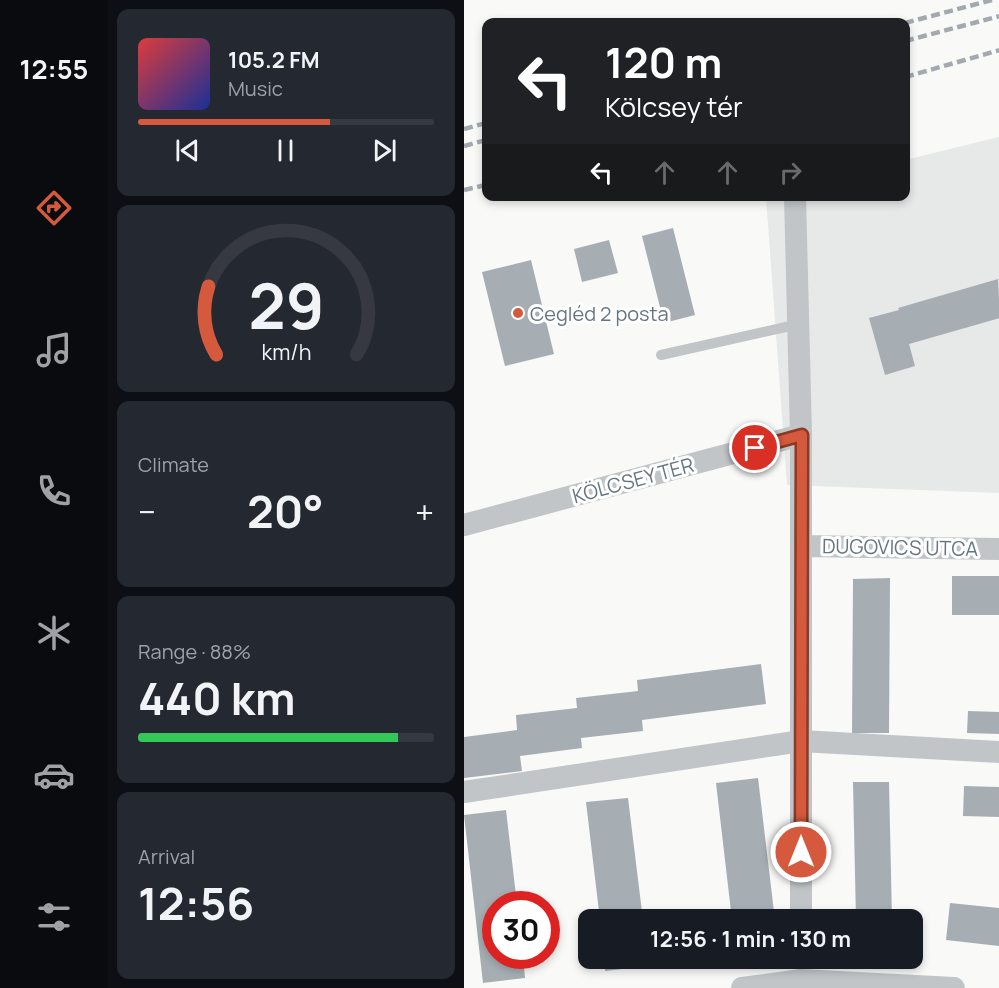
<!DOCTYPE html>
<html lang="en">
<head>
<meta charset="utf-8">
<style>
  body { margin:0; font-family:Manrope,sans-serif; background:#242831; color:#f1f3f6; height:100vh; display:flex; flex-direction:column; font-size:22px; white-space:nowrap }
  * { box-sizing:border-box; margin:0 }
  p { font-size:20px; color:#9ea1a6 }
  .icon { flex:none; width:33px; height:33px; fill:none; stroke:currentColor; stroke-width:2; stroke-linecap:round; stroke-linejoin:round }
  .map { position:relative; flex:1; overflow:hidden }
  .details { display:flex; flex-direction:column; gap:9px; padding:9px; background:#0d0f14; width:356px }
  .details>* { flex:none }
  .guide { position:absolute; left:18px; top:18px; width:428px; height:183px; border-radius:12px; box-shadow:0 3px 9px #0003; background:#202124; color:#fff; overflow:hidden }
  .speed { position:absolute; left:18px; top:891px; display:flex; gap:12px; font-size:30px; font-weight:700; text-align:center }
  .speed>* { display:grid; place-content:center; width:78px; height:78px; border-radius:50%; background:#171b24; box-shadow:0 3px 9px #0003; line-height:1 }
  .speed .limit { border:9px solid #d22; background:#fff; color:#111 }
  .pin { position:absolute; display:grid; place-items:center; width:51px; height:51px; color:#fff; margin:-26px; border:3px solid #fff; border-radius:50%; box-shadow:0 2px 6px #0007 }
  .me { position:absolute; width:66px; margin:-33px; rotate:0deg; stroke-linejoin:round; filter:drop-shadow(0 0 4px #0008) }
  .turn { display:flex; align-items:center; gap:21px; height:126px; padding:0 24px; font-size:27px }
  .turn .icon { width:78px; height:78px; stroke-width:2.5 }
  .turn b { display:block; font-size:42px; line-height:51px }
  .lanes { display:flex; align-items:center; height:57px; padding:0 24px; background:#0003; justify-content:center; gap:30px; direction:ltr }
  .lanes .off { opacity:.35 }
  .big { font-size:45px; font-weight:700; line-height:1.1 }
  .details .card { flex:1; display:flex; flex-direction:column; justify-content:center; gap:9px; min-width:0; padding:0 21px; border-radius:12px; background:#242831 }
  .details .dial { align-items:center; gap:0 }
  .dial svg { height:156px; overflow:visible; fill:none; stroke:#363941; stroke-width:7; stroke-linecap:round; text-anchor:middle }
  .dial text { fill:#f1f3f6; stroke:none }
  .song { display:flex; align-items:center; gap:18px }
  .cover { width:72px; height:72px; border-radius:9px; background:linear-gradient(135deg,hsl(0 70% 55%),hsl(230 70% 35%)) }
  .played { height:6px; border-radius:3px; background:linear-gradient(90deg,#d5593c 65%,#363941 65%) }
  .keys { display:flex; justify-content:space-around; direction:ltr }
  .heat { display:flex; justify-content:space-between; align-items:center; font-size:33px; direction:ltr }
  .charge { height:9px; border-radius:4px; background:linear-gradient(90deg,#34c759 88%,#363941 0) }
  .trip { position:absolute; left:114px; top:909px; width:345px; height:60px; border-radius:12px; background:#171b24; box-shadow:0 3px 9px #0003; font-weight:700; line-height:60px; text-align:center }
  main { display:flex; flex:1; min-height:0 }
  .menu { display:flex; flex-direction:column; width:108px; justify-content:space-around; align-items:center; background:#090b0e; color:#9ea1a6 }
  .menu .icon { width:42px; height:42px }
  .menu .on { color:#d5593c }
  .menu b { font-size:27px; color:#f1f3f6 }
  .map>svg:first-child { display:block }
  .built { fill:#e7e8e8 }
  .building { fill:#a6aeb4 }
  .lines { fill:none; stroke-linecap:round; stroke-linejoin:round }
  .lane { stroke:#c1c5c8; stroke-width:10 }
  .street { stroke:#c1c5c8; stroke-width:22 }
  .rail { stroke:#a3a9ae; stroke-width:4.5; stroke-dasharray:9 4.5; stroke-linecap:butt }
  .route-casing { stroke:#8a3a27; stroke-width:15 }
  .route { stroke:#d5593c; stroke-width:10 }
  .poi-dot { fill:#d5593c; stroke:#fff; stroke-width:2 }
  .labels { text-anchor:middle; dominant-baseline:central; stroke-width:6; stroke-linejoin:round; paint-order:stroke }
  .poi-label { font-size:20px; fill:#667680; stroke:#fff; text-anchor:start }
  .street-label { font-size:20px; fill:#667680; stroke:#fff }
</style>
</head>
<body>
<main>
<nav class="menu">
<b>12:55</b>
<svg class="icon on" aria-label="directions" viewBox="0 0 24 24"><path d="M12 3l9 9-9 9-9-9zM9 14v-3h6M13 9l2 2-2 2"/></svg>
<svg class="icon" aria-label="music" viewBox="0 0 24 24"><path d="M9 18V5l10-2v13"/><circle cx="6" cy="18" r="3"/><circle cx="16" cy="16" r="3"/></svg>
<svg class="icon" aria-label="phone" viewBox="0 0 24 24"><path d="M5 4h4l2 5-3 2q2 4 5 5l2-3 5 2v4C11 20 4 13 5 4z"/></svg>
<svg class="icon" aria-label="climate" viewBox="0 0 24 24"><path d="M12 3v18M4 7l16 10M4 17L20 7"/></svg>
<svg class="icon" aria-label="car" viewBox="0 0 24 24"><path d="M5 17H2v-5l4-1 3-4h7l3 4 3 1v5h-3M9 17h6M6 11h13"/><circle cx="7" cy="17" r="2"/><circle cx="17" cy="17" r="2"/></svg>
<svg class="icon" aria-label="filters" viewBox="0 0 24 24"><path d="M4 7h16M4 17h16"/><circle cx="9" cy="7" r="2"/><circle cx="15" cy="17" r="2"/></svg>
</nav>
<section class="details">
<div class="card">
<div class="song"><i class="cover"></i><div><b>105.2 FM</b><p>Music</p></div></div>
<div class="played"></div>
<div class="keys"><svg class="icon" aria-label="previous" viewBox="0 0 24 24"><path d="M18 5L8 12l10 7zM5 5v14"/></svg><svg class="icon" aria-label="pause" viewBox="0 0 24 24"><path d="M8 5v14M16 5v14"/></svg><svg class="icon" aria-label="next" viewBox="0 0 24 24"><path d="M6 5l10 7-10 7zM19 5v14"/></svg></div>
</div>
<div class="card dial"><svg viewBox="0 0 100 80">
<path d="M14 69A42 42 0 1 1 86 69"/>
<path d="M14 69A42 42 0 0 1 10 34" stroke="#d5593c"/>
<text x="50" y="56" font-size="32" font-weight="700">29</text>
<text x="50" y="72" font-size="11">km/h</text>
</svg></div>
<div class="card"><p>Climate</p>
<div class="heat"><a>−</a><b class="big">20°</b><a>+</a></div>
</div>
<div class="card"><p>Range · 88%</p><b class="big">440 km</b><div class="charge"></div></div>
<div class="card"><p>Arrival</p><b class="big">12:56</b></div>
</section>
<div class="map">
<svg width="536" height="988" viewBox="0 0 536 988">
  <rect width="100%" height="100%" fill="#f9f9f8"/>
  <path class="built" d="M535,137V493L323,485L302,197L441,196V160Z"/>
  <path class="building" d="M209,228L231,315L200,323L178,236Z
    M145,240L154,273L118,282L110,249Z
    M67,260L90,354L41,366L18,272Z
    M534,279L536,318L445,344L451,366L421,375L405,318L435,310L434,308Z
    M488,576H536V615H488Z
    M426,578L425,733H388L389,579Z
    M297,664L302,704L178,720L179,731L117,738L118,748L56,756L58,771L0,778V737L53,730L52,715L113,708L112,698L174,691L173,680Z
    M504,711L536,712V734L503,733Z
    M294,778L311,920H268L252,783Z
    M389,782H425L428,920H392Z
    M500,786L536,787V817L499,816Z
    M164,798L179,920H136L122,802Z
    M42,810L53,904H32V956H59L61,978L19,983L0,815Z
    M486,903L536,908V946L482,940Z
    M140,958H183L184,966L141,971Z"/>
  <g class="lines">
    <path class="lane" d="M197,355L335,324"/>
    <path class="street" d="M331,196L337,435V920
      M0,525L337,435
      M337,546L536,549
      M0,792L337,741L536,752
      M278,988L337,980L490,988"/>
    <path class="rail" d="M441,23L528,0
      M441,41L536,16
      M441,77L536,50
      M0,129L22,123
      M0,146L22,140
      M0,190L22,185"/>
  </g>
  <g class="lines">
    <g class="route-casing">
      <path id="route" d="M291,448L338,435L337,852"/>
    </g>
    <use href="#route" class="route"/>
  </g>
  <circle class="poi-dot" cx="54" cy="313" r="6"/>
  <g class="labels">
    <g class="poi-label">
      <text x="66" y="313">Cegléd 2 posta</text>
    </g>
    <g class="street-label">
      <text transform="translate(169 480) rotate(-15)">KÖLCSEY TÉR</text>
      <text transform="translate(436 547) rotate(1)">DUGOVICS UTCA</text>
    </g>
  </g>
</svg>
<div class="speed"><div class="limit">30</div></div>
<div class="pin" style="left:291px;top:448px;background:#d93025"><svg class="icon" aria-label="arrive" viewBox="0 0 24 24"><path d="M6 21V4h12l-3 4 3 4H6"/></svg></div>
<svg class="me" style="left:337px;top:852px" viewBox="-20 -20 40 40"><circle r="17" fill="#d5593c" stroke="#fff" stroke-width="3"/><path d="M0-11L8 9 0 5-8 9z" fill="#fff"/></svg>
<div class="trip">12:56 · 1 min · 130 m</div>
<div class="guide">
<div class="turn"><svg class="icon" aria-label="left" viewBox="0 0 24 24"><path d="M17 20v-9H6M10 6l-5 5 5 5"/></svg><div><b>120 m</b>Kölcsey tér</div></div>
<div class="lanes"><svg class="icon" aria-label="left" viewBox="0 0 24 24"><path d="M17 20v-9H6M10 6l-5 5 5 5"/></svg><svg class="icon off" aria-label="ahead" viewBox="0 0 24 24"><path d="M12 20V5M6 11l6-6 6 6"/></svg><svg class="icon off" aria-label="ahead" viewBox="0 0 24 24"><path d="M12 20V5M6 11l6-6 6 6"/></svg><svg class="icon off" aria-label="right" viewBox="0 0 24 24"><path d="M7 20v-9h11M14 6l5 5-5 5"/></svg></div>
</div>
</div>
</main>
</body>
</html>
